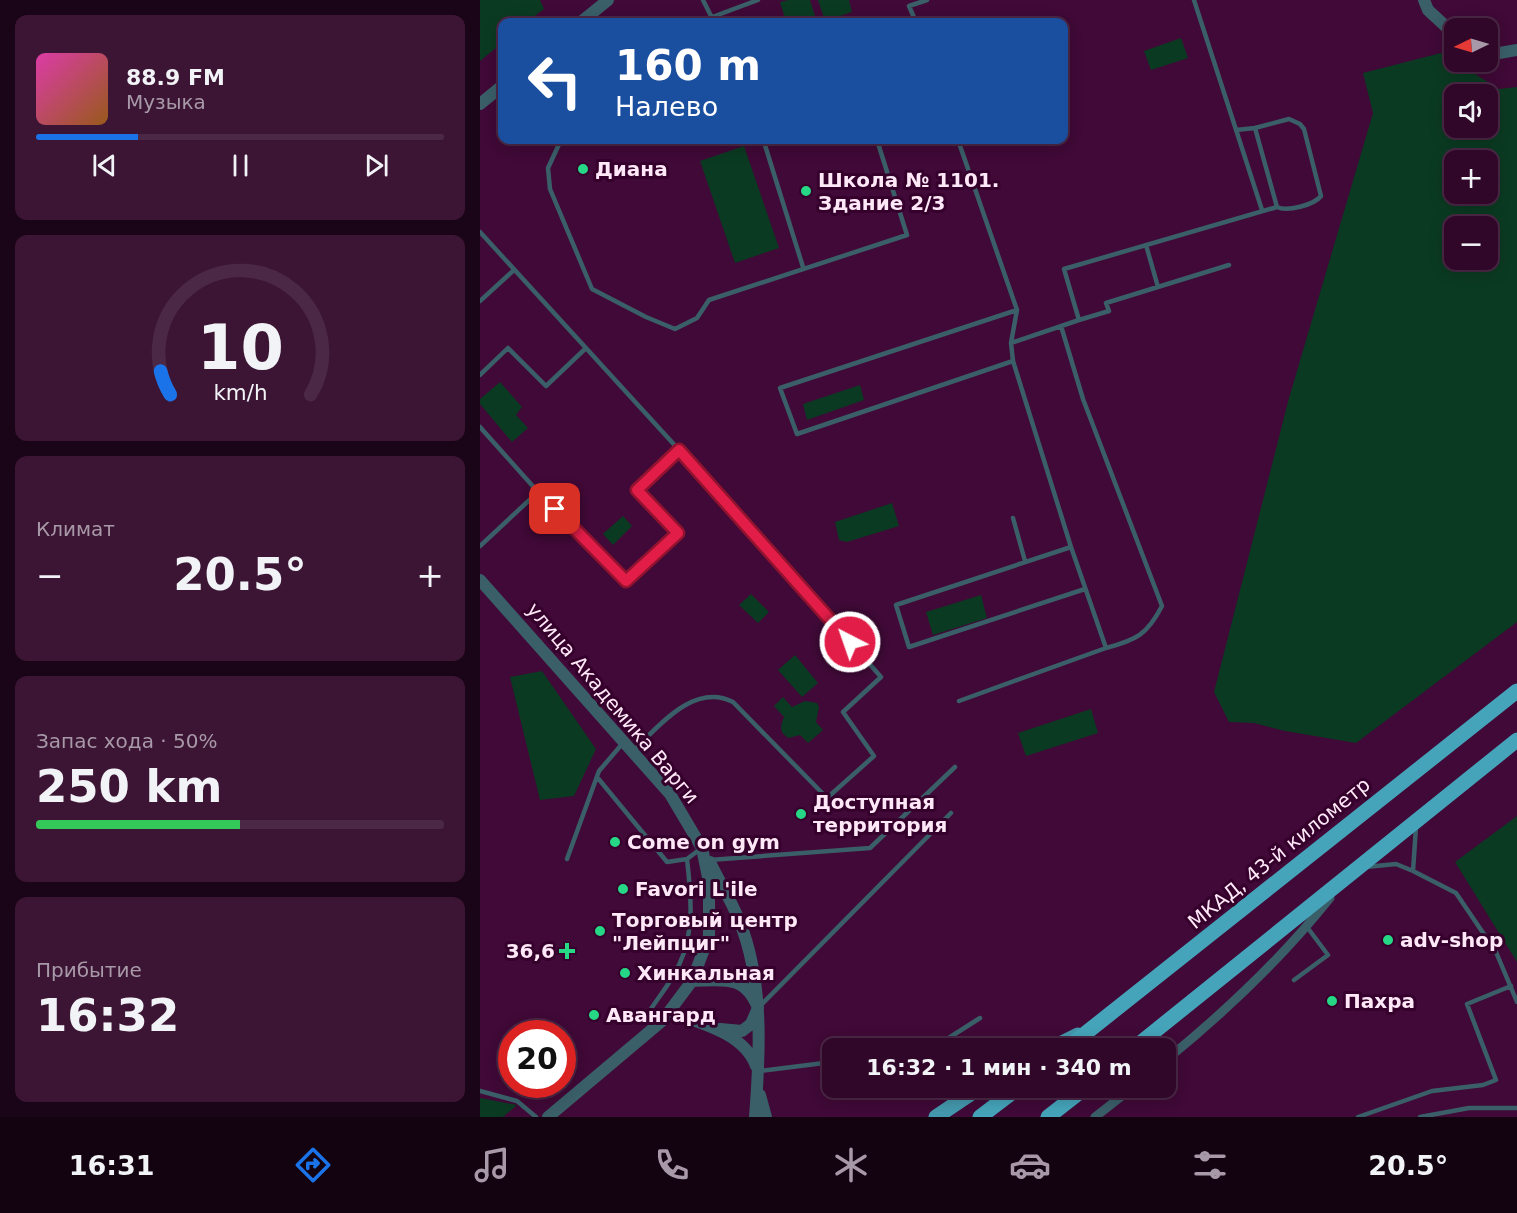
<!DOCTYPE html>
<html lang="ru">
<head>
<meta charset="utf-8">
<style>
  body { margin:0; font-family:"DejaVu Sans",sans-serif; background:#3c1535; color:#f1f3f6; height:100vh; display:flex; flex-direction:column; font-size:22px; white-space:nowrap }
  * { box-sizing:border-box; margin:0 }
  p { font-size:20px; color:#a899a8 }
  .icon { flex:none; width:33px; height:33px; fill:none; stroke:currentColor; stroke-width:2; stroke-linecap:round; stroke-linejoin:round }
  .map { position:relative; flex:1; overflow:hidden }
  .details { display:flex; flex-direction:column; gap:15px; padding:15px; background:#1a0417; width:480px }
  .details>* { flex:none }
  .banner { position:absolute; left:18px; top:18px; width:570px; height:126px; border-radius:12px; box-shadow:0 3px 15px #0003,0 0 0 2px #4b2846; background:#1a4fa0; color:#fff; overflow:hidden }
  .needle { width:39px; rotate:265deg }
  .buttons { position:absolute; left:964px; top:18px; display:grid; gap:12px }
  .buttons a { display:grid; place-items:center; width:54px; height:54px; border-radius:12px; background:#300729; box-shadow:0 3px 15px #0003,0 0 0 2px #4b2846; font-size:30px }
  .speed { position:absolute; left:18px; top:1020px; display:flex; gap:12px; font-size:30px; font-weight:700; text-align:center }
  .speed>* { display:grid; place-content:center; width:78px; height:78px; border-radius:50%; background:#300729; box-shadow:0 3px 15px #0003,0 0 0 2px #4b2846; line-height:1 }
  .speed .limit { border:9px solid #d22; background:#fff; color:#111 }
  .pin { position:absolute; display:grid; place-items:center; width:51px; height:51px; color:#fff; margin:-26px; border-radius:12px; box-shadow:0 3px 9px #0006 }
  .me { position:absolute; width:66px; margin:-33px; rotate:319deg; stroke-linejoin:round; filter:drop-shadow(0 0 4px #0008) }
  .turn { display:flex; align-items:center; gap:21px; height:126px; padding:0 18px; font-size:27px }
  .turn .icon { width:78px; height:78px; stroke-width:2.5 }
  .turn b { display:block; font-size:42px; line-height:51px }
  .big { font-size:45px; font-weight:800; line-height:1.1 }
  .details .widget { flex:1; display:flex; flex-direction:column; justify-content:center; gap:9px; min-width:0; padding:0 21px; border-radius:12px; background:#3c1535 }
  .details .dial { align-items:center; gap:0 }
  .dial svg { height:156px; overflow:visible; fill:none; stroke:#4b2846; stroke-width:7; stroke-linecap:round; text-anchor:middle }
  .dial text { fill:#f1f3f6; stroke:none }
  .song { display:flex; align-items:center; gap:18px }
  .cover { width:72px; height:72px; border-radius:9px; background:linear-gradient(135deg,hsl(320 70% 55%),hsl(30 70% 35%)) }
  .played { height:6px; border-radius:3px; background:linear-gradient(90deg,#1a73e8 25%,#4b2846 25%) }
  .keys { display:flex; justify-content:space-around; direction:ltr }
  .heat { display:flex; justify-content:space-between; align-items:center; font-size:33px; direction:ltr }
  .charge { height:9px; border-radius:4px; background:linear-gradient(90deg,#34c759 50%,#4b2846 0) }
  .trip { position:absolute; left:342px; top:1038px; width:354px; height:60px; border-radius:12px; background:#300729; box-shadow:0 3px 15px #0003,0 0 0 2px #4b2846; font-weight:800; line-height:60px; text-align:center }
  .dock { display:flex; height:96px; justify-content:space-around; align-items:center; background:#130310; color:#a899a8 }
  .dock .icon { width:42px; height:42px }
  .dock .current { color:#1a73e8 }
  .dock b { font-size:27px; color:#f1f3f6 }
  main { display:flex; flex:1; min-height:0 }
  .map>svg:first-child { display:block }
  .green { fill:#0b3a22; fill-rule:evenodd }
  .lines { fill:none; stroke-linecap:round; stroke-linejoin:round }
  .service { stroke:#3a5f69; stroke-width:4.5 }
  .minor { stroke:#3a5f69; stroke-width:9 }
  .tertiary { stroke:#3a5f69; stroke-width:12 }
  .primary { stroke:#4498ad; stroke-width:15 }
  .trunk { stroke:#45a4ba; stroke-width:15 }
  .route-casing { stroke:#92132f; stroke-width:15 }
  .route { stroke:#e11d48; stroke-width:10 }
  .poi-dot { fill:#26d886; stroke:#35002c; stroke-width:2 }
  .labels { text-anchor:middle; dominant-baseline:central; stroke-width:6; stroke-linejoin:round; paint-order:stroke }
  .poi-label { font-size:20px; font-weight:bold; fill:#fee8f7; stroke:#35002c; text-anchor:start }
  .street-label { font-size:20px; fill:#fee8f7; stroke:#35002c }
</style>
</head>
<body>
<main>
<section class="details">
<div class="widget">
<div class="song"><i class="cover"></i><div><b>88.9 FM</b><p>Музыка</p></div></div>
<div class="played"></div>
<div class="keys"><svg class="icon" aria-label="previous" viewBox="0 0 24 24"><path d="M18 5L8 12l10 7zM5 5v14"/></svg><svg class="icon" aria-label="pause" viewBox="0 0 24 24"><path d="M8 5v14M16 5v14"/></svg><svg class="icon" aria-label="next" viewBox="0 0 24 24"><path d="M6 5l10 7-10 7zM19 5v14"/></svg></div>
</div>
<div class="widget dial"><svg viewBox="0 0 100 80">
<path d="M14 69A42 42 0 1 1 86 69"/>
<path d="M14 69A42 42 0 0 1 9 57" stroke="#1a73e8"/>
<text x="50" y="56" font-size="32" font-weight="700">10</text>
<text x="50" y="72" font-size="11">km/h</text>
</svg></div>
<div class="widget"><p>Климат</p>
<div class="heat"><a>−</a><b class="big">20.5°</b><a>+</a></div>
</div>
<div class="widget"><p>Запас хода · 50%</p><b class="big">250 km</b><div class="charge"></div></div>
<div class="widget"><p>Прибытие</p><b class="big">16:32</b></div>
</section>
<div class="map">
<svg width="1037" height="1117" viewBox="0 0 1037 1117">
  <rect width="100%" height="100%" fill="#400937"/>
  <path class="green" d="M0,0H60L64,9L47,22H22V43L0,61Z
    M308,0H330L337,22H306L300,2Z
    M338,0H369L372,12L345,21Z
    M701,38L708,58L671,70L664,51Z
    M961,53L1019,89L1037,87V622L876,743L805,731L774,723L749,722L734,692L809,398L893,113L883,73ZM975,94H1008V128H975ZM975,160H1008V194H975ZM975,226H1008V260H975Z
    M264,146L299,248L255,263L220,161Z
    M20,382L42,407L36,415L48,428L32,442L0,404V399Z
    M380,385L384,400L327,420L323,404Z
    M412,503L419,526L367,542L359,540L355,522Z
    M143,516L152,526L133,545L123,534Z
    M271,594L289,612L278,623L259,605Z
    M501,595L507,618L453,635L446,612Z
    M315,655L338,683L322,697L298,670Z
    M62,671L116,749L94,796L60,800L30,677Z
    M303,697L312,707L325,701L337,703L339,707L336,722L343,730L328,743L320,735L309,738C299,733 300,726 304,717L294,706Z
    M611,709L618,733L546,756L538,733Z
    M1037,816V962L975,862Z
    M0,1098H1L37,1105L23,1117H0Z"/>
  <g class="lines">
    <path class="service" d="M223,0L234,22
      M714,0L782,210
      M219,22L278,0
      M436,22L429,6L447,0
      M809,119L820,124L824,129L841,196C834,205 807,212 797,207L775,128Z
      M756,130L775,128
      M81,140L68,168L70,189L112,289L166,317L195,329L217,318L229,300L427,235L397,140
      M290,140L284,142L323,267
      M478,140L537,310L531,343L533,361L591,547L626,648C656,640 667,635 682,606L603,399L581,326
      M0,232L263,520L401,677L363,712L394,756L347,798L253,702C214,682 179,726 153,751
      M666,245L678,287
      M0,301L34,270
      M599,320L629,311L626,303L749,265
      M531,343L599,320L584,269L797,207
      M533,361L317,434L300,388L537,310
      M0,375L28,348L66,386L106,348
      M0,427L58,492L0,546
      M58,492L146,581L198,533L157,490L199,450
      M533,518L545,561
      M591,547L416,605L429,647L605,589
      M479,701L626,648
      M117,777L187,862L207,859
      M87,859L119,771L143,743
      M230,860L390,848L475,767
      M886,867L916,864L933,871L936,827
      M933,871L976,893L1016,952L1037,1002
      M814,980L848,955L827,927
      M279,1007L471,813
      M182,1021L171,1009C180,995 192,981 199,965C215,932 211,894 207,859L219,850
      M453,1048L500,1018
      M280,1071L352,1062
      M0,1091L37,1101L56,1117
      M878,1117L952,1091L1003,1085L1016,1080L987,1004L1031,986
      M940,1117L989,1108H1037"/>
    <path class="minor" d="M686,1060C745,1012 802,958 850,898
      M615,1117L652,1088"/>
    <path class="tertiary" d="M944,0L948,10L975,35
      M101,22L128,0
      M1008,55L1037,50
      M0,104L22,86
      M0,580L190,794L222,848L229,882V936L212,981L182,1021L68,1117
      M230,862C239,881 251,900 259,920C284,981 280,1053 275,1117
      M212,981C243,980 265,974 278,1008L271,1024L262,1031L240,1029
      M190,1012C220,1023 264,1033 276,1066
      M280,1095L286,1117"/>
    <path class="primary" d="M572,1048L598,1035
      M456,1117L499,1088"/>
    <path class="trunk" d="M587,1048L1037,691
      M654,1048L1037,740
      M500,1117L538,1088
      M568,1117L605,1088"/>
  </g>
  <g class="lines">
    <g class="route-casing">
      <path id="route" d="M75,509L146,581L198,533L157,490L199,450L370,642"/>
    </g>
    <use href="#route" class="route"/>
  </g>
  <g class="poi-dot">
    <circle cx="103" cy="169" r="6"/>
    <circle cx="326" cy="191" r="6"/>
    <circle cx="321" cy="814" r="6"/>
    <circle cx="135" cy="842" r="6"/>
    <circle cx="143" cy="889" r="6"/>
    <circle cx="120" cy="931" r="6"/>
    <circle cx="908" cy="940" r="6"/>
    <path d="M84 942h6v6h6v6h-6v6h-6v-6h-6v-6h6z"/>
    <circle cx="145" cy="973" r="6"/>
    <circle cx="852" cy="1001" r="6"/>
    <circle cx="114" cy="1015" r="6"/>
  </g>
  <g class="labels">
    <g class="poi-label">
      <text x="115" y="169">Диана</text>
      <text x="338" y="180">Школа № 1101.<tspan x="338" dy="23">Здание 2/3</tspan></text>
      <text x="333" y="802">Доступная<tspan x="333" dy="23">территория</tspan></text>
      <text x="147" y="842">Come on gym</text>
      <text x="155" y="889">Favori L'ile</text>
      <text x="132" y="920">Торговый центр<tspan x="132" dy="23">"Лейпциг"</tspan></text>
      <text x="920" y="940">adv-shop</text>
      <text x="75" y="951" text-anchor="end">36,6</text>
      <text x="157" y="973">Хинкальная</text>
      <text x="864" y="1001">Пахра</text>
      <text x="126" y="1015">Авангард</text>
    </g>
    <g class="street-label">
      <text transform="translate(133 703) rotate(50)">улица Академика Варги</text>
      <text transform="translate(799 853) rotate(-39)">МКАД, 43-й километр</text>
    </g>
  </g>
</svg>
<div class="buttons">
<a><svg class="needle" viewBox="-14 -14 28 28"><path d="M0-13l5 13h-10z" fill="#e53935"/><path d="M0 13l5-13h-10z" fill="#a899a8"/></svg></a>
<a><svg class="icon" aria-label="sound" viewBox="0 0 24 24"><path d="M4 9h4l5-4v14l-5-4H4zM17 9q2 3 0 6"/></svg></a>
<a>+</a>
<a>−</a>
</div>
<div class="speed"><div class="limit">20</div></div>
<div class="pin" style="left:75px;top:509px;background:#d93025"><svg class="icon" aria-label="arrive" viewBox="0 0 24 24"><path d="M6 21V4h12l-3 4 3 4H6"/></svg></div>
<svg class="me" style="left:370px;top:642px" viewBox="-20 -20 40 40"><circle r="17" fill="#e11d48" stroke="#fff" stroke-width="3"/><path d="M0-11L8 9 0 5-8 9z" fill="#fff"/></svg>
<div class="trip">16:32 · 1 мин · 340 m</div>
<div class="banner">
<div class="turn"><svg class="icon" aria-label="left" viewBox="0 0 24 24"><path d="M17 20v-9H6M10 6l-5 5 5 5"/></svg><div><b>160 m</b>Налево</div></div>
</div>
</div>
</main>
<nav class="dock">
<b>16:31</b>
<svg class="icon current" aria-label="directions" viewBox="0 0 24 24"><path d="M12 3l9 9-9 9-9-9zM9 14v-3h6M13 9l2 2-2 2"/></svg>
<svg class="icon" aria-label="music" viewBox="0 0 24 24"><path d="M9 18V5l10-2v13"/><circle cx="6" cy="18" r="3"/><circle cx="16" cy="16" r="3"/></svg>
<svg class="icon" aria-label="phone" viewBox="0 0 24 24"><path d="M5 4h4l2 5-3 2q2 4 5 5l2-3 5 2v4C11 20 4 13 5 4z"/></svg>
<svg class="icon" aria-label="climate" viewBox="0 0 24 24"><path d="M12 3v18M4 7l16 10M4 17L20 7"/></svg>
<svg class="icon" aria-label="car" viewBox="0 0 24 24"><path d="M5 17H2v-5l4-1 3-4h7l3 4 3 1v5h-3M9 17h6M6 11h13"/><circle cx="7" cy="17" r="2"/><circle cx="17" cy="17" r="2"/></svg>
<svg class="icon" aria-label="filters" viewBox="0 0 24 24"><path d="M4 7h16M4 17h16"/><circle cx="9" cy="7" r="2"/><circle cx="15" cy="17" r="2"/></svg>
<b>20.5°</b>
</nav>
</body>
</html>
